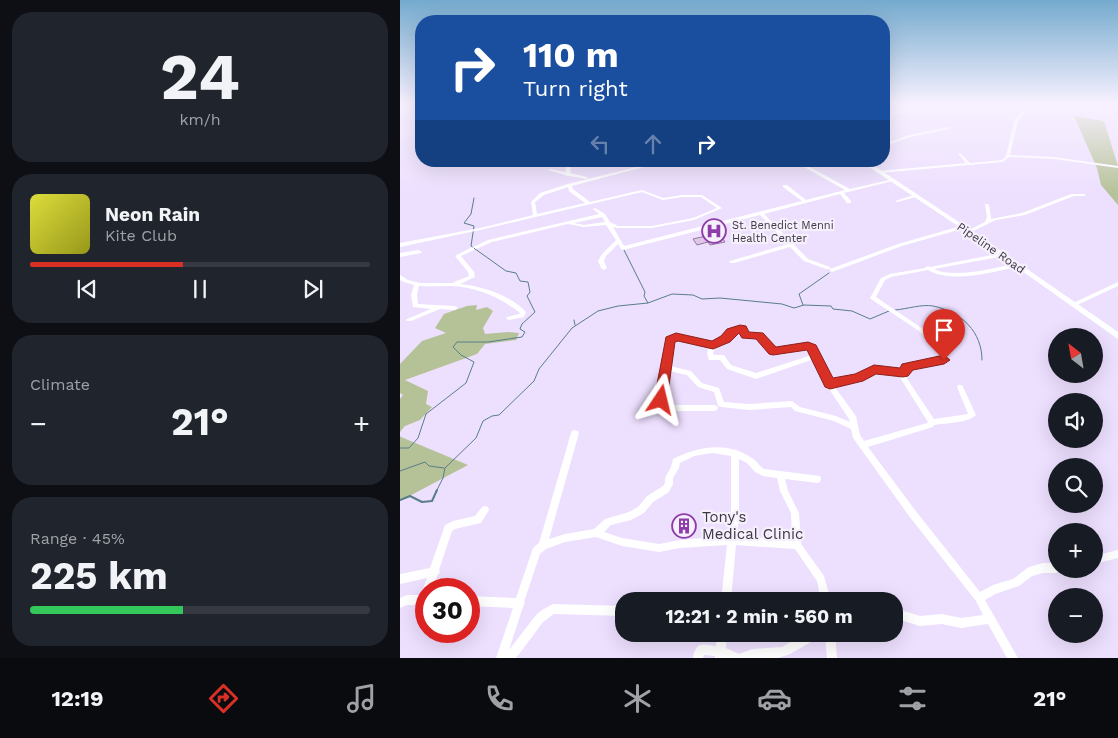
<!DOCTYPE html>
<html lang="en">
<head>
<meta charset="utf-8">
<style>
  body { margin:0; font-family:"Work Sans",sans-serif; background:#20242c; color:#f1f3f6; height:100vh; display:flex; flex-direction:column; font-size:19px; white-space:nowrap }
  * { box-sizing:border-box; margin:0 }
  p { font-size:16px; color:#9ea1a6 }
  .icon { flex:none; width:28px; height:28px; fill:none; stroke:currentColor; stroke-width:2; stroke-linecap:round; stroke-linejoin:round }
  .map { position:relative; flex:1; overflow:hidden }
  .panel { display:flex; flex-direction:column; gap:12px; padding:12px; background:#0d0f14; width:400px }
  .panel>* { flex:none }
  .guide { position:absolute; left:15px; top:15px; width:475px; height:152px; border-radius:20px; box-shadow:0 5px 20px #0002; background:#1a4fa0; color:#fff; overflow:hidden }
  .needle { width:32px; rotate:329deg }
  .controls { position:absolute; left:648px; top:328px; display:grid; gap:10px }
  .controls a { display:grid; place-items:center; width:55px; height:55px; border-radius:50%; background:#171b24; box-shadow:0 5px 20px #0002; font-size:25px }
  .speed { position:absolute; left:15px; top:578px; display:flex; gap:10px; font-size:25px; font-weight:700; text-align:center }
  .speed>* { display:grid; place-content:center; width:65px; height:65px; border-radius:50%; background:#171b24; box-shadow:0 5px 20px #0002; line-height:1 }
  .speed .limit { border:8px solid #d22; background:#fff; color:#111 }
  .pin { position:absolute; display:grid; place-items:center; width:42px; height:42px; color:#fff; margin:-51px -21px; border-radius:50% 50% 50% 0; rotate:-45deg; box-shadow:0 0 5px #0007 }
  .pin .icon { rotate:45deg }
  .me { position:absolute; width:55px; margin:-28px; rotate:10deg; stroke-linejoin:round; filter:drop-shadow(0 0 4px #0008) }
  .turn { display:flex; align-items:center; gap:18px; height:105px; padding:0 25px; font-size:22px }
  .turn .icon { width:65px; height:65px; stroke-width:2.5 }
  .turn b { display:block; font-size:35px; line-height:42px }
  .lanes { display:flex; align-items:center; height:48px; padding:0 25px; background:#0003; justify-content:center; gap:25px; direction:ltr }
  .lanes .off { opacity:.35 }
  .big { font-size:38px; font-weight:700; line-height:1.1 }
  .panel .card { flex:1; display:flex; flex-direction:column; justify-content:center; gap:8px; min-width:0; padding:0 18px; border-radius:20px; background:#20242c }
  .panel .dial { align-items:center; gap:0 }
  .dial b { font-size:65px; line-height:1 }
  .song { display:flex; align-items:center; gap:15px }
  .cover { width:60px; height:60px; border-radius:8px; background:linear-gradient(135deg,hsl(60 70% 55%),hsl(60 70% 35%)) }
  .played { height:5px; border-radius:2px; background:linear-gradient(90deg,#d93025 45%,#363941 45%) }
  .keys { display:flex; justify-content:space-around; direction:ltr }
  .heat { display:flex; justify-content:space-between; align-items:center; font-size:28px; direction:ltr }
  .charge { height:8px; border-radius:4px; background:linear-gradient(90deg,#34c759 45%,#363941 0) }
  .trip { position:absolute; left:215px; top:592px; width:288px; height:50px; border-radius:20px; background:#171b24; box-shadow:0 5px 20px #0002; font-weight:700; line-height:50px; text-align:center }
  .tab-bar { display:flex; height:80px; justify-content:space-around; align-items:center; background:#090b0e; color:#9ea1a6 }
  .tab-bar .icon { width:35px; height:35px }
  .tab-bar .current { color:#d93025 }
  .tab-bar b { font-size:22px; color:#f1f3f6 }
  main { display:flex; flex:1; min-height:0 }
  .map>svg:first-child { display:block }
  .green { fill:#b5c197 }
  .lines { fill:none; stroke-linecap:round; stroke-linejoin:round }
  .stream-far1 { stroke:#597e8a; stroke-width:1 }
  .stream { stroke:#597e8a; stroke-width:2 }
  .building { fill:#e1c5ea; stroke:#8f7c96 }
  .street { fill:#fff; fill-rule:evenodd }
  .secondary { fill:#fff; fill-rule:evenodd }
  .route { fill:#d93025; stroke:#8d1f18 }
  .labels { text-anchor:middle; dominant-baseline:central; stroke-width:4.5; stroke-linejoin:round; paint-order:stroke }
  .far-poi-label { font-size:11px; fill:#3c3743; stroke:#f6f0fd; text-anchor:start }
  .street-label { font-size:12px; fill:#3c3743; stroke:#f6f0fd }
  .near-poi-label { font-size:15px; fill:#3c3743; stroke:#f6f0fd; text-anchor:start }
</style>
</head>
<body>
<main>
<section class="panel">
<div class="card dial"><b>24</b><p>km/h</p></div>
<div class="card">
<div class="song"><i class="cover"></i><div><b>Neon Rain</b><p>Kite Club</p></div></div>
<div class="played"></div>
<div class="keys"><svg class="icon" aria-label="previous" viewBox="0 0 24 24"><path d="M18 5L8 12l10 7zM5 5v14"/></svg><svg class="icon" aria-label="pause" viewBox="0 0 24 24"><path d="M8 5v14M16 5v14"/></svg><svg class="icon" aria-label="next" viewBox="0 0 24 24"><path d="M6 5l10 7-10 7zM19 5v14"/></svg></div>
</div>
<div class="card"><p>Climate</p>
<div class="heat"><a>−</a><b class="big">21°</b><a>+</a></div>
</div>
<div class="card"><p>Range · 45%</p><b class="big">225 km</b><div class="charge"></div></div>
</section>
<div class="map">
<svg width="718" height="658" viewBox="0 0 718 658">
  <rect width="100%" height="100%" fill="#eddffe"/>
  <path class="green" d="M674,116L704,121L718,166V205L701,185L697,168Z
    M77,305L76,310L87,307L93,311L83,328L85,334L108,332L119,333L116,340L85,344L77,354L5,380L28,391L26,404L32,407L20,420L5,426L0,432V399L3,395L0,393V364L22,341L46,333L35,328L44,314L67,306Z
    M0,436L1,437L68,465L0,501Z"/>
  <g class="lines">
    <path class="stream-far1" d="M248,303L272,294L293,295L302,299L320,298L382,304L394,308L404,305L431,306L433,309L452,311L470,319L489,311
      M403,305L399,294L429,273
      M495,310C507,309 522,304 533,306C562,312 582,332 582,360
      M174,320L175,325
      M0,448H9L18,438L26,414L66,383L74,362L61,355L53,347L57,342H88L122,337L125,332L120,329L122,324L135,312L127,296L130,292L128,282L120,281L116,273L106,271L71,246L74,226L64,223L71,214L74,198
      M0,471L25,462L29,466L44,468
      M36,492L43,478L45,468L76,438L83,421L92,416L99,415L134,381L139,369L172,328L198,311L218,306L248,303L244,296L245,292L224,250"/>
    <path class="stream" d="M0,500L10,496L22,502L32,501L37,490"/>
  </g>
  <path class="building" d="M319,233L325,242L310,245L308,242L297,245L293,239Z
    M279,520H293L292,533H276V525L278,524Z"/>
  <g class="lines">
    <path class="street" d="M626,103H628L629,106L642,103H647L629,108L618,121L610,155L654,157L718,166V168L654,159L609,157L603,162L479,173L477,172L479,171L566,163L558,154L560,153L570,163L602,160L606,156L614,121L626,107Z
      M699,103H703L718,108V110Z
      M534,104L544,108L542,109L534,106L484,117V115Z
      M549,127L551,128L550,129L511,137L484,146V144L509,135Z
      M112,161H125L93,166L91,165L93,164Z
      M168,161H172L170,173L187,177V179L169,176H167L165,175L148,170L150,169L165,172Z
      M274,161H281L268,166H248L183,183L172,186L173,189L190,202L242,190L263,198L282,195H302L322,208L294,220L252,228H217L213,227L224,246L402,201L383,187V185H387L406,200L445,190L404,167V165H406L450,189L493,179V181L444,193L451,201V203H447L440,194L364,214L408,259L430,267V269L498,244L561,226H565V228L502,246L432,272L430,271V269H426L404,261L390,247L334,263H330L329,262L330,261L388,244L360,215L223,250L221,249L218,244L206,256L204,261L207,268L204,270L201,268L198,261L202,254L216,240L206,225L184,227L168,224L92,242L76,249L73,247L88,240L199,214L193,209L195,208L205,214L210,222L218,226H252L293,218L317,208L301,197H282L263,200L242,192L80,230L0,247V243L80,228L133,215L131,202L140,193L168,184L248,164H268ZM168,187L169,191L185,203L137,214L135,202L144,195ZM202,217L205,222L184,225L174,223Z
      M320,161H326L322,163H321Z
      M671,194H684L686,195L684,196H674L625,215L596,220L571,232H569L567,231L585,222L587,217L585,204H587L589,205L591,217V219L622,213Z
      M514,195L516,196V197L497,202L495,201Z
      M72,247L74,248V250L61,256L74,272L75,277L60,284C82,286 110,295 126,312L124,317L109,320L107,319L106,318L107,317L119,314L120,313C100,297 76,287 51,286C40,286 30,287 19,286L17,295L18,304L55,306L58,308L55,310L40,309L11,321H7L6,320L7,319L31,309L13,307L11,295L14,285L4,282L0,280V275L8,280L20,283H53L54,282L69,276L68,272L55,256Z
      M19,250L22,252L21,253L0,257V253Z
      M602,253L605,255L604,256L534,269C554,279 594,268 615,264L618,266L617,267C592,272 551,284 528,270L491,277L485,280L476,297L523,329L548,355L547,360C535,366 522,366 509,369L506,377L534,419L568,414L557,387L558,385H562L563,387L576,415C568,423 546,423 534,425L533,427L468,447L515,510L580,592L593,585L613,579L626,569L629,567L643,563H656V569H660L659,571L656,573H643L632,576L619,586L595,594L585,600L618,658H607L588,624L561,628L542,624L520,626L494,618V608L520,616L542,614L561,618L583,615L576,601L509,516L453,438L451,429L434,421L395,411L391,407L349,410L321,407L318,406L314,392L298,387L287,375L269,371L265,405H314L317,406L318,408L317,410L314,411H265L258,408L257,406L267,340C280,329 297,344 313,342C325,340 328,325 344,328L348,334L361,333L375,348L404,344L414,346L431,381L456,376L474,368L502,370L504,365L538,359L542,357V356L519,331L471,299L470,298L481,278L490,274L525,268L528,266L530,267ZM339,331H340L344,338L357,337L371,353H373L404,348L410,350L412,355L356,373L331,365L324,355H314L313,353L316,346C325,342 330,335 339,331ZM277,339L309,346L307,353L309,360H320L327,369L356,379L414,359L427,386L449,419L450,422L436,416L400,407L392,401L349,404L324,402L319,388L302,383L291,371L270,366L273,341ZM475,373L500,375L501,379L526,419L528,422L527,423L464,441L460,435L456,416L434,386L460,380Z
      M718,282V286L675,306H671L670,305L671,304Z
      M175,430L178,431L179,433L149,539L165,534L194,529L205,519L229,512L238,507L247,496L263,486L265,483V478L271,467L273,459C298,446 328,441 352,458C357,461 359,466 364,469L420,476L421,479L420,482L417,483L385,479L388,491L399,513L401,544L424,576L431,601H421L417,581L395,549L336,545L331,601H321L327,545L280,548L259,552L222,546L196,537L165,542L146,549L140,554L124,602L125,603L123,607L109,650L136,615L142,610L153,604L224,606V616L154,614L143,622L123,649L116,658H96L113,608L69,606V596L116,598L133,548L139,543L171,433L172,431ZM313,453L331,456V516L328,536L280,540L259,544L222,538L204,532L211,525L231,520L244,513L253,502L269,492L273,484V478L279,468L280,463L294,456ZM339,459L347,463L355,472L363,476L377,478L380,491L391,513L392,540L337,536L339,516Z
      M85,506L88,507L89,510L81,523L55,529L52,531L39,570L40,572L37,576L33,589H26V593L25,592L23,589L27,578L0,584V574L30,568L45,525L53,521L75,516L82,507Z
      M718,550V558L694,564V556Z
      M7,595H26V605H7L0,608V598Z
      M317,634H327L326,648L339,654L352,649L382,647L404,634H419L418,638L390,654L378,658H315V656L304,655L303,658H293C296,641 302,644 316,646Z
      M425,634H435L437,658H427Z"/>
    <path class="secondary" d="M460,161H467L571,230L718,332V339L567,232Z"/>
  </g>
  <linearGradient id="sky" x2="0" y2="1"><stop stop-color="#74aace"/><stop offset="0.53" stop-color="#f7f1ff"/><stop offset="1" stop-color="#f7f1ff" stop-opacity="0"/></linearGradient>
  <rect width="718" height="195" fill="url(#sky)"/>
  <path class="route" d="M340,325L346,326L349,332L363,333L376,347L408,342L416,345L433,378L455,374L474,365L500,368L502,364L544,355L550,360L544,364L513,370L508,376L503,377L476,374L463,381L430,389L425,387L407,350L373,355L369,354L356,339L342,338L339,333L330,342L313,349L278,341L275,342L267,400L265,404H256L254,400L266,337L276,333L312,341L321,336L327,329Z"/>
  <defs>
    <g id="hospital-ring" transform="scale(1.25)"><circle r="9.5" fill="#f6f0fd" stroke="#8e3caa" stroke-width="1.5"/><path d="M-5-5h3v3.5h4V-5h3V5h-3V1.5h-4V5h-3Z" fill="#8e3caa"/></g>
    <g id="building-ring" transform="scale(1.25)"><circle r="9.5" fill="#f6f0fd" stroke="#8e3caa" stroke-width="1.5"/><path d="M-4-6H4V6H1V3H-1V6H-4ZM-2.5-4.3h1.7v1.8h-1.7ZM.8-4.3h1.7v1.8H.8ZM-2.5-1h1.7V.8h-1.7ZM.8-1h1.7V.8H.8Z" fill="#8e3caa"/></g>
  </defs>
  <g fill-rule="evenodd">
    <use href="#hospital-ring" x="314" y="231"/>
    <use href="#building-ring" x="284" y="526"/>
  </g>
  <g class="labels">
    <g class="far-poi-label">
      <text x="332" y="225">St. Benedict Menni<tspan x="332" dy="13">Health Center</tspan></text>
    </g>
    <g class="street-label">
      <text transform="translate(591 248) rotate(35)">Pipeline Road</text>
    </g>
    <g class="near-poi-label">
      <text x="302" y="517">Tony's<tspan x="302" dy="17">Medical Clinic</tspan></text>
    </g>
  </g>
</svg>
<div class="controls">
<a><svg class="needle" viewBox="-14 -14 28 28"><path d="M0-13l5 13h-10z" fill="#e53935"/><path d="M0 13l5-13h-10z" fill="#9ea1a6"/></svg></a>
<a><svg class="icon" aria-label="sound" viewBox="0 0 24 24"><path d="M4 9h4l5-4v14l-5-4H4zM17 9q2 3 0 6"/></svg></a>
<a><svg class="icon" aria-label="search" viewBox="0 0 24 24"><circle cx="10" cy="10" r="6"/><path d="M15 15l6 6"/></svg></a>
<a>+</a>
<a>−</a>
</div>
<div class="speed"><div class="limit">30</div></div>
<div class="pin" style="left:544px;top:360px;background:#d93025"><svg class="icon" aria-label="arrive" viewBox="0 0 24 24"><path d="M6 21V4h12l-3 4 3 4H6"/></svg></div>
<svg class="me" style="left:261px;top:400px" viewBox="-20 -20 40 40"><path d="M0-17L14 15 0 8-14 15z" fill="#d93025" stroke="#fff" stroke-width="4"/></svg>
<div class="trip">12:21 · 2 min · 560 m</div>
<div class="guide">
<div class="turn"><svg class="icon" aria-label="right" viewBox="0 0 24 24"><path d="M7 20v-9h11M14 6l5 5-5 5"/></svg><div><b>110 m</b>Turn right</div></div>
<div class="lanes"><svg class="icon off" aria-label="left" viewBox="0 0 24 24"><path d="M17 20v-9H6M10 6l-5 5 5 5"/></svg><svg class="icon off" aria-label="ahead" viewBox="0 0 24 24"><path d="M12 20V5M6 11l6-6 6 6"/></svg><svg class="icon" aria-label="right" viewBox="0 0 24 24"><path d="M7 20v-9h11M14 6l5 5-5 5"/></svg></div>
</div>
</div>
</main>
<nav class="tab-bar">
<b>12:19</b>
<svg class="icon current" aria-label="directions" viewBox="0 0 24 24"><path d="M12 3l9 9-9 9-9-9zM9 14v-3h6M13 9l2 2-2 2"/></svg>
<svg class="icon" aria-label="music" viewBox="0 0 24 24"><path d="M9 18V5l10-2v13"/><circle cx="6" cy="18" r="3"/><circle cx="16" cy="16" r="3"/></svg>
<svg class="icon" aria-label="phone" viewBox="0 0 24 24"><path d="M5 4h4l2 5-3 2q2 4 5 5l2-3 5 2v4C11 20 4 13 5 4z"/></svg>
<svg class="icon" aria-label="climate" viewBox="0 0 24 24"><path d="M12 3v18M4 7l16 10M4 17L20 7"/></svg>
<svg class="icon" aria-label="car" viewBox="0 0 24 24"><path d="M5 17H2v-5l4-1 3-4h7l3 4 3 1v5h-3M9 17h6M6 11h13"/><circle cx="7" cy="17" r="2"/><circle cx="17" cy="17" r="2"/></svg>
<svg class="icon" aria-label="filters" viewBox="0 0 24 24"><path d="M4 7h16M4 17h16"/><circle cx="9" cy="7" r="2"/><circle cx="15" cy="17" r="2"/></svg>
<b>21°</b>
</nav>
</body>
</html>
